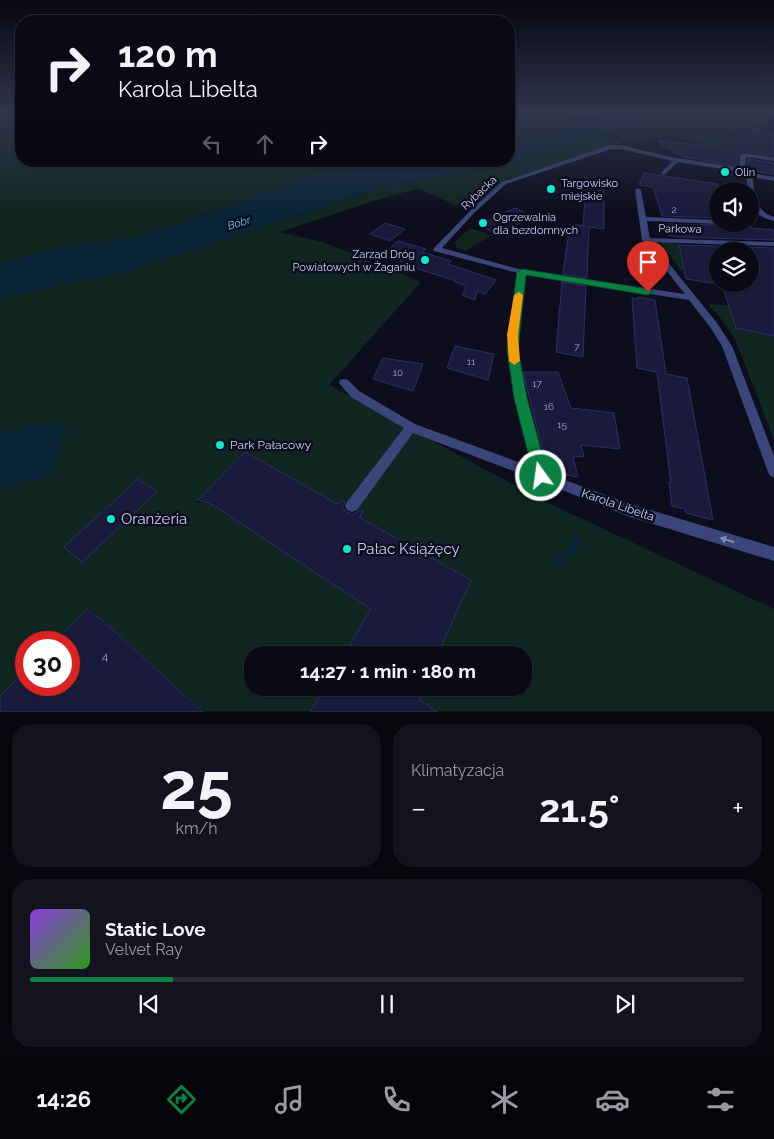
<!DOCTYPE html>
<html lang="pl">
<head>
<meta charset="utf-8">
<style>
  body { margin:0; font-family:Raleway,sans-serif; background:#13131f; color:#f1f3f6; height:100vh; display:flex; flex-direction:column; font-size:19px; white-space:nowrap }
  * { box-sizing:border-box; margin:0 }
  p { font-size:16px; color:#999aa1 }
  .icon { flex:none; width:28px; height:28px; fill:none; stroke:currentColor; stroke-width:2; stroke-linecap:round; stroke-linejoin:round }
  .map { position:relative; height:712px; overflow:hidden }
  .panel { display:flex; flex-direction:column; gap:12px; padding:12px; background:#06060c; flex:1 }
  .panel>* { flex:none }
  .guide { position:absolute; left:15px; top:15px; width:500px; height:152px; border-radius:20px; box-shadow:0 1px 4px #0004,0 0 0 1px #2a2b35; background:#0a0a16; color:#f1f3f6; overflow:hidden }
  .controls { position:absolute; left:709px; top:182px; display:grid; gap:10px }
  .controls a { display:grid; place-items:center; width:50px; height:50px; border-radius:50%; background:#0a0a16; box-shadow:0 1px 4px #0004,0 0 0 1px #2a2b35; font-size:25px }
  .speed { position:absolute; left:15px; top:631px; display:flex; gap:10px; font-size:25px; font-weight:700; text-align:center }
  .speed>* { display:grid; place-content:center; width:65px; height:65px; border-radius:50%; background:#0a0a16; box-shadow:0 1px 4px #0004,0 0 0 1px #2a2b35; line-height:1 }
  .speed .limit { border:8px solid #d22; background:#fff; color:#111 }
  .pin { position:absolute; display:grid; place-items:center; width:42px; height:42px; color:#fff; margin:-51px -21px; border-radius:50% 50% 50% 0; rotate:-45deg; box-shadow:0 0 5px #0007 }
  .pin .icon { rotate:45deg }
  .me { position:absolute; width:55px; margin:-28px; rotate:346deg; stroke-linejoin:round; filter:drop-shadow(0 0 4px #0008) }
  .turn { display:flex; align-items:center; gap:18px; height:105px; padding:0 20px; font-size:22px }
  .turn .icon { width:65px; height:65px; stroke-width:2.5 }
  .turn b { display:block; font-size:35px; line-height:42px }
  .lanes { display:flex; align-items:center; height:48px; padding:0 20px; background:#0003; justify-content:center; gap:25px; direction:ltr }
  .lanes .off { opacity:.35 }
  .big { font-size:38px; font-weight:700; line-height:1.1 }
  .panel .card { flex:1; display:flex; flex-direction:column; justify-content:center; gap:8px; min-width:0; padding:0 18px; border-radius:20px; background:#13131f }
  .panel .dial { align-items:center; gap:0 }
  .dial b { font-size:65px; line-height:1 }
  .song { display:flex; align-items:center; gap:15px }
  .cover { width:60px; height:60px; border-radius:8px; background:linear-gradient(135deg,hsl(270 70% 55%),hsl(110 70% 35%)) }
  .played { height:5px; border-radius:2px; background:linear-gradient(90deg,#0b8043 20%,#2a2b35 20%) }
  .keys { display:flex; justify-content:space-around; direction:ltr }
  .heat { display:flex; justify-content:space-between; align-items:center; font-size:28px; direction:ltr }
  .panel .tiles { flex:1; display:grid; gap:12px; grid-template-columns:1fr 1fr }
  .card:last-child { grid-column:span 2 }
  .trip { position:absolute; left:244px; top:646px; width:288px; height:50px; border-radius:20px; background:#0a0a16; box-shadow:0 1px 4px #0004,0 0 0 1px #2a2b35; font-weight:700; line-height:50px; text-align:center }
  .menu { display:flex; height:80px; justify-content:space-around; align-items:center; background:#040409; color:#999aa1 }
  .menu .icon { width:35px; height:35px }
  .menu .current { color:#0b8043 }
  .menu b { font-size:22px; color:#f1f3f6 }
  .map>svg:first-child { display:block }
  .green { fill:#102721 }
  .water { fill:#0b2538 }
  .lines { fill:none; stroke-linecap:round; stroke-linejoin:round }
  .stream { stroke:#0b2538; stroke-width:8 }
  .building { fill:#1a1a3d; stroke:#2d2e68 }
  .lane { fill:#3a457a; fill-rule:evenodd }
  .street { fill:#3a457a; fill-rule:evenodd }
  .oneway { fill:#828abc }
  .route { fill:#0b8043; stroke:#07532c }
  .slow { fill:#f59e0b }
  .poi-dot { fill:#0be9cf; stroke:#0d0d1d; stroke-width:2 }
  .labels { text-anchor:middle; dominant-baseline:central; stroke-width:5; stroke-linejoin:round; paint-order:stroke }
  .number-label { font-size:10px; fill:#9fa2cd }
  .far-poi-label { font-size:11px; fill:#cbd0fd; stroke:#0d0d1d; text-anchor:start }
  .far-street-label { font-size:11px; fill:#cbd0fd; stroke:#0d0d1d }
  .far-water-label { font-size:11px; font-style:italic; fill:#5ed2f8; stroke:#0d0d1d }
  .poi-label { font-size:12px; fill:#cbd0fd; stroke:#0d0d1d; text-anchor:start }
  .street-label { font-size:12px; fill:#cbd0fd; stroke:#0d0d1d }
  .near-number-label { font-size:12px; fill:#9fa2cd }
  .near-poi-label { font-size:15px; fill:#cbd0fd; stroke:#0d0d1d; text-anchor:start }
</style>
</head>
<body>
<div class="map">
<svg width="774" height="712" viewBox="0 0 774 712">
  <rect width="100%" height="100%" fill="#0d0d1d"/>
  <path class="green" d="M0,112H21V161H407L378,164L212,213L138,237L57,249L0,263Z
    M509,112H539L577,124L569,128L509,145Z
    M728,112H774V116L755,126L727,136L738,141L713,147L670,135L631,142L607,134L626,129V125Z
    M603,135L624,142L507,180L469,211L419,189L393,195L279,232L323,242L421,282L329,385L540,499L774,609V711H411L422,688H522V655H436L471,580L360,518L362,511L342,500L337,504L245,452L197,502L213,505L371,609L344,655H252V688H325L310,711H203L89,608L54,642H26V670L0,696V299L125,271L383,188L490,167Z
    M470,228L492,235L465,251L456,247L455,242Z
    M660,242L679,244L680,250L690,251L682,272Z
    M707,304L774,308V440L735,339L719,316Z"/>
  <path class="water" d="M649,112H728L627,125L626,129L490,167L383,188L125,271L0,299V263L57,249L138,237L212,213L299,178L378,164L407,161H509V145L569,128L577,124Z
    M54,422L62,423L66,431L65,436L57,443L64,447L56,454L58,461C53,477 38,483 22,480L10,490L3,484L0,486V434L10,430L21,431L32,423L39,427Z"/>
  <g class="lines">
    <path class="stream" d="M557,562L571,550L576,540"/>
  </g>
  <path class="building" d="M754,128L774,133V155L742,151L738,155L737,166L684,157L659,143L660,141L710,146Z
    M748,159L774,163V174L747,170Z
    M644,173L718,184V218L662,216L653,187L639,185Z
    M604,188V229L589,227L587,278L563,274L570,224L585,226H583L585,199L591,200V194Z
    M515,208L535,217L496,234L479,225Z
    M385,223L405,229L390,241L370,234Z
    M665,224L720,225L774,230V240L677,237L668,235Z
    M398,241L426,249L422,252L451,261L448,264L496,280L485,294L477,291L475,300L462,295L466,286L455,282L456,281L399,263L403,258L384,253Z
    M679,245L774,248V336L736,328L722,284H750V251H718V284L686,279Z
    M562,282L586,286L583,357L556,352Z
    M638,297L655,300L666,374L687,378L713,520L686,513L685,509L672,506L669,482L671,483L657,372L637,368L632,298L638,299Z
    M455,346L494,354L488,380L447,368Z
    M383,358L423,364L413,391L373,379Z
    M523,372H558L571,408L614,413L620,449L581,445L584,457L573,456L578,477L548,472Z
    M245,452L337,504L342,500L345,502L343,507L346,512L353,514L360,510L363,511L360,518L471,580L437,655H344L371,609L213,505L198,500Z
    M138,479L157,492L82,562L64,547Z
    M88,609L102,620L203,712H0V696L26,670V685H69V642H54Z
    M325,688H422L418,696L421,698L420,700L437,712H310Z"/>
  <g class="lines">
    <path class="lane" d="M743,153L774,157V161L746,157L745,171L742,173L739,171L740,155Z
      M749,173L752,175C755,193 754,211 774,217V221C756,216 750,210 750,191H748L746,175Z
      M643,238L774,242V246L646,242L642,240Z
      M344,379L348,380L359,391L415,424L545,472L547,476L545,480L541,481L537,480L413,433L357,510L352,512L347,510L345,506L347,502L404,428L351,397L339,383L340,380Z"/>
    <path class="street" d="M610,145H621L670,157L736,167L750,173L774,177V181L747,176L735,171L678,162L664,175L661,173L673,161L621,149H611L506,184L474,213L442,248L522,270L685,294L642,240L635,190L638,188L641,190L646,217L718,220V224H719H718L647,221L650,240L717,323L732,346L774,456V477L770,476L768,472L722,346L710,327L689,300L526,275L517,349L525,398L546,473L627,503L774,547V561L627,516L537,480L515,398L507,349L518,273L434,251L433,249L470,211L502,182Z"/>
  </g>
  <defs><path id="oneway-solid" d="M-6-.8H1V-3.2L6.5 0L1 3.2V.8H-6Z" transform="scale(1.25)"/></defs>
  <use class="oneway" href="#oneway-solid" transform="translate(727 540) rotate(-163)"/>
  <linearGradient id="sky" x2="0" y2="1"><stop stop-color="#070710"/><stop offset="0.53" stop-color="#2f354c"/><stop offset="1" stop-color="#2f354c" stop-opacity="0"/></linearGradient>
  <rect width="774" height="212" fill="url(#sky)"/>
  <path class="route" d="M522,269L648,289L653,292L648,295L526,275L518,349L527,398L548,476L546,481L541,483L536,481L534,476L514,398L507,349L517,272Z"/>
  <path class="slow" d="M519,292L523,295L518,335L520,361L514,365L509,361L507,335L514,295Z"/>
  <g class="poi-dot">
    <circle cx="725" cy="172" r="5"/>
    <circle cx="551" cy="189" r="5"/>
    <circle cx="483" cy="223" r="5"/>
    <circle cx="425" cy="260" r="5"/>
    <circle cx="220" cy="445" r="5"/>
    <circle cx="111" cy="519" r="5"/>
    <circle cx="347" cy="549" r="5"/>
  </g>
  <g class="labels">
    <g class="number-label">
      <text x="674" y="209">2</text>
      <text x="577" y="346">7</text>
      <text x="471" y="361">11</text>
      <text x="398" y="372">10</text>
      <text x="537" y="383">17</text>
      <text x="549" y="406">16</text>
      <text x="562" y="424">15</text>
    </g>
    <g class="far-poi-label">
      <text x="735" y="172">Olin</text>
      <text x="561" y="183">Targowisko<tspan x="561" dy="13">miejskie</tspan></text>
      <text x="493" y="217">Ogrzewalnia<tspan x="493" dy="13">dla bezdomnych</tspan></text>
      <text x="415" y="254" text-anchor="end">Zarząd Dróg<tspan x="415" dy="13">Powiatowych w Żaganiu</tspan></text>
    </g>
    <g class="far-street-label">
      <text transform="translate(479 193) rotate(-43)">Rybacka</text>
      <text transform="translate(680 229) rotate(1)">Parkowa</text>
    </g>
    <g class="far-water-label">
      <text transform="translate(239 223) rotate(-17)">Bóbr</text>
    </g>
    <g class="poi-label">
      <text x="230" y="445">Park Pałacowy</text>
    </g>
    <g class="street-label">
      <text transform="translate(618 505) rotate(19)">Karola Libelta</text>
    </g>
    <g class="near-number-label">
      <text x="105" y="656">4</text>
    </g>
    <g class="near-poi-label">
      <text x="121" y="519">Oranżeria</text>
      <text x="357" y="549">Pałac Książęcy</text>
    </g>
  </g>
</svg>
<div class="controls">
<a><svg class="icon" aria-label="sound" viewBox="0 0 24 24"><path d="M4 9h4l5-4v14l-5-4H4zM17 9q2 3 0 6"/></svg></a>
<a><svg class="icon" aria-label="layers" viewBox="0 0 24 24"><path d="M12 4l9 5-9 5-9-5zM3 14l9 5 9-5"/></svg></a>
</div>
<div class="speed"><div class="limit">30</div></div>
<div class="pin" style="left:648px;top:292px;background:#d93025"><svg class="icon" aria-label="arrive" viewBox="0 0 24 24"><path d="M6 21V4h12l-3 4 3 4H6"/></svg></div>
<svg class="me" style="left:541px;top:476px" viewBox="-20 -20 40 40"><circle r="17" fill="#0b8043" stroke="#fff" stroke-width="3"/><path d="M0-11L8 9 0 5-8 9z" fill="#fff"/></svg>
<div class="trip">14:27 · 1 min · 180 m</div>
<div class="guide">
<div class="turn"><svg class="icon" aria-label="right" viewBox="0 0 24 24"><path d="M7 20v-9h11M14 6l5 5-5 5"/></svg><div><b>120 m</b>Karola Libelta</div></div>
<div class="lanes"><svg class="icon off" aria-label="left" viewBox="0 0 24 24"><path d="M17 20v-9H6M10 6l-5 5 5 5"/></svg><svg class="icon off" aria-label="ahead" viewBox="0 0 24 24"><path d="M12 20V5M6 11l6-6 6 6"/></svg><svg class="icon" aria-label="right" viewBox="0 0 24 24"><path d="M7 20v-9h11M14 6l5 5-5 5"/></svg></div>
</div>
</div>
<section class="panel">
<div class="tiles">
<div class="card dial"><b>25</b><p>km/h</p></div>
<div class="card"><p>Klimatyzacja</p>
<div class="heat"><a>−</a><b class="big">21.5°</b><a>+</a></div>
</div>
<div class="card">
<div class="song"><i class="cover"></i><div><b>Static Love</b><p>Velvet Ray</p></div></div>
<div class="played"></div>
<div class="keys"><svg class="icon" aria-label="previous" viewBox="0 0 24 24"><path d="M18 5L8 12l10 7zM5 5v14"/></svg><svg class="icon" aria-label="pause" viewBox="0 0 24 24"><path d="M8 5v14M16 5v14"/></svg><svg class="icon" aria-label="next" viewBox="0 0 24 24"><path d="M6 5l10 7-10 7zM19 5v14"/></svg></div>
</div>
</div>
</section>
<nav class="menu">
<b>14:26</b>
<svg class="icon current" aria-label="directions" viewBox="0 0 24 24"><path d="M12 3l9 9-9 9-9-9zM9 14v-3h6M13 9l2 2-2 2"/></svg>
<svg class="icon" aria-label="music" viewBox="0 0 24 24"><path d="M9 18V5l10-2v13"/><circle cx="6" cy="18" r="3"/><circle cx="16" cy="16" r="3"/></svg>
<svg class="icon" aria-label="phone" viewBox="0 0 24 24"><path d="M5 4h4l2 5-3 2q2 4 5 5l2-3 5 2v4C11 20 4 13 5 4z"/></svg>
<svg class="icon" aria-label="climate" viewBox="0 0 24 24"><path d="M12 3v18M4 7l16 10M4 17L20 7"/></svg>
<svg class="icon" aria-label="car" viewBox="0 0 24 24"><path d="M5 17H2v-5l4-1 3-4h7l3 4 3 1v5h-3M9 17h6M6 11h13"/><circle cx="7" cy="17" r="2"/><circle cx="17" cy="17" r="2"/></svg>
<svg class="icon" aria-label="filters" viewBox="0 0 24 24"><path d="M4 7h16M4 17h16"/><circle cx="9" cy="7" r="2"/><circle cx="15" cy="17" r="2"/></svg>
</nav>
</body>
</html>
